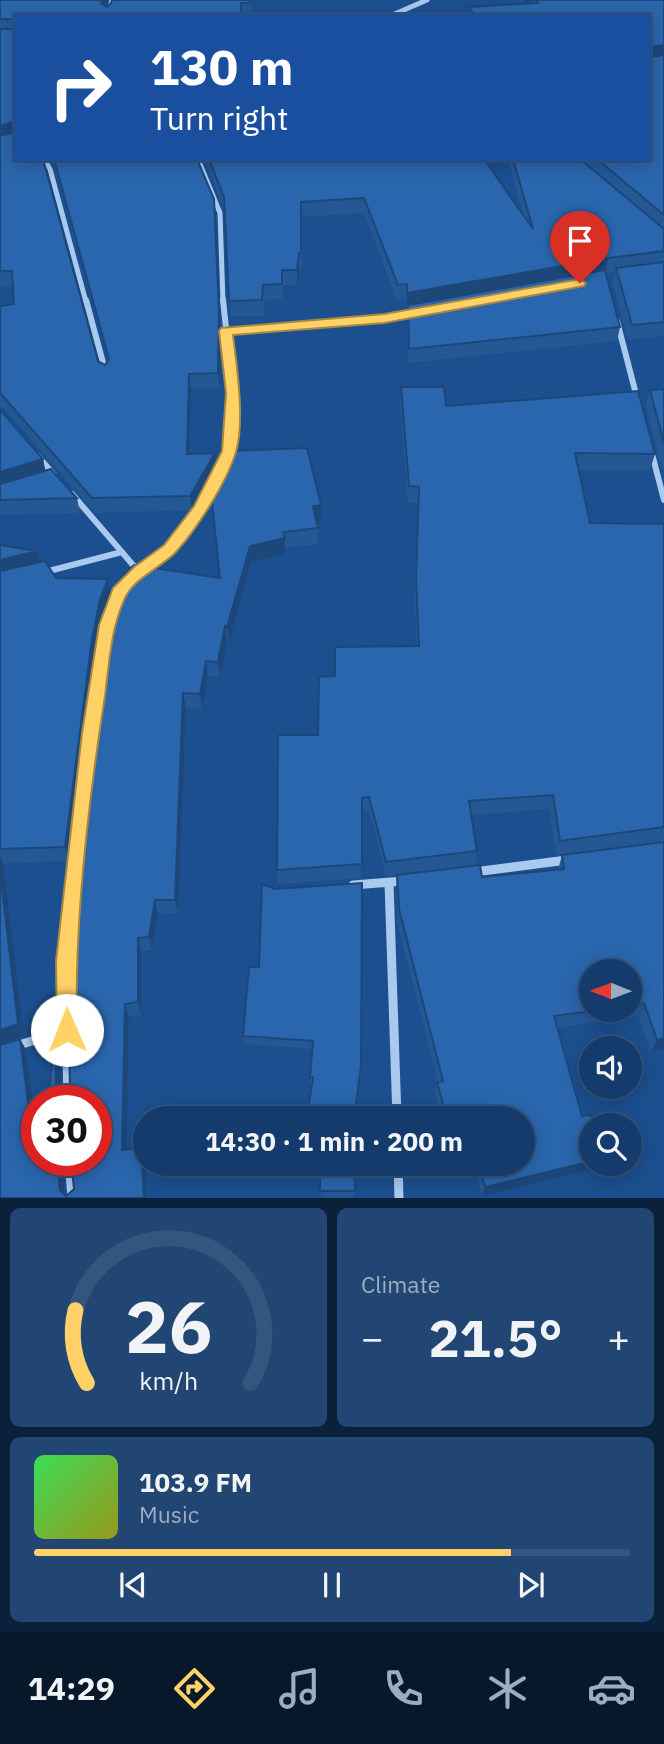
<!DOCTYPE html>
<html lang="en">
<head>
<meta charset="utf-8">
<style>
  body { margin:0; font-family:"IBM Plex Sans",sans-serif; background:#214673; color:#f1f3f6; height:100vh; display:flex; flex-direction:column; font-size:26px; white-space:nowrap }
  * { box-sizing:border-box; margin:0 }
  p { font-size:23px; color:#9dadc1 }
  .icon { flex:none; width:38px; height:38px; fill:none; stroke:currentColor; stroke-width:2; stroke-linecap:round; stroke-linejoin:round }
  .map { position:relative; height:1198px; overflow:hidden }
  .side { display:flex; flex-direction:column; gap:10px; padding:10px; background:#0b203b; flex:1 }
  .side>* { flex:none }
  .guide { position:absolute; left:14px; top:14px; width:637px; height:147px; border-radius:0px; box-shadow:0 4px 18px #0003,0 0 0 2px #33557e; background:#1a4fa0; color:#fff; overflow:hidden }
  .needle { width:46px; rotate:271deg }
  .controls { position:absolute; left:579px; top:959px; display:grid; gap:14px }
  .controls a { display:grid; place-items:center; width:63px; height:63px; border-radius:50%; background:#143b6b; box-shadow:0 4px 18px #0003,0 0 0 2px #33557e; font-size:35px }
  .speed { position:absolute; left:21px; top:1085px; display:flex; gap:14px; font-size:35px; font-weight:700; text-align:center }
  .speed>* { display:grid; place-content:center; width:91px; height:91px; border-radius:50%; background:#143b6b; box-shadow:0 4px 18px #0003,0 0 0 2px #33557e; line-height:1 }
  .speed .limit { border:10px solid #d22; background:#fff; color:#111 }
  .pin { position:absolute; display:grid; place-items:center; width:60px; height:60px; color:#fff; margin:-72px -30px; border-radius:50% 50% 50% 0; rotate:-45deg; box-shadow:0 0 7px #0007 }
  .pin .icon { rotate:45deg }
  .me { position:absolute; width:77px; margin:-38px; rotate:359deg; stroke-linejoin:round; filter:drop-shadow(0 0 5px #0008) }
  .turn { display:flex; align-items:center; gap:24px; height:147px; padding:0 21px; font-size:32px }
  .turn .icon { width:91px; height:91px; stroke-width:2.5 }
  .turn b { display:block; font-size:49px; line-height:60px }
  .big { font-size:52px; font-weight:700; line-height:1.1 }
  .side .widget { flex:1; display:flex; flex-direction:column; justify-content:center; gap:10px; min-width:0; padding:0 24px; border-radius:10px; background:#214673 }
  .side .dial { align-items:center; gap:0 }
  .dial svg { height:182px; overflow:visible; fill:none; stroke:#33557e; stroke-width:7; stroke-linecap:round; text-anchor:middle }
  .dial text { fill:#f1f3f6; stroke:none }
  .song { display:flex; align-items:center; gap:21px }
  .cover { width:84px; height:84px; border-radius:10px; background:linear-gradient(135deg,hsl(130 70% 55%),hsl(60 70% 35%)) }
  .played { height:7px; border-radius:4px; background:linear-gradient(90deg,#ffd166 80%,#33557e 80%) }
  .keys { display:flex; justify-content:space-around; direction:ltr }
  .heat { display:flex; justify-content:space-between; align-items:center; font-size:38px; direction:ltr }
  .side .tiles { flex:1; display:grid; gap:10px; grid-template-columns:1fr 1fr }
  .widget:last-child { grid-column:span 2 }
  .trip { position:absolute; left:133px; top:1106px; width:402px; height:70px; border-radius:35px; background:#143b6b; box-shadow:0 4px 18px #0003,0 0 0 2px #33557e; font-weight:700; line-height:70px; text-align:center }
  .dock { display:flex; height:112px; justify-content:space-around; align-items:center; background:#08182b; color:#9dadc1 }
  .dock .icon { width:49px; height:49px }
  .dock .current { color:#ffd166 }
  .dock b { font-size:32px; color:#f1f3f6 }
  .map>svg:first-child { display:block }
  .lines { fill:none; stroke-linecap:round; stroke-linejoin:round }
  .minor-far2 { stroke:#a9c9ee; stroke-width:5 }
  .minor-far1 { stroke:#a9c9ee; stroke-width:6 }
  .minor { stroke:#a9c9ee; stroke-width:9 }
  .wall { fill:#245895; fill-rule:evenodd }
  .shaded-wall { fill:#1d4779 }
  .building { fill:#2a66ad; stroke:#1d4779; stroke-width:2 }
  .route { fill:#ffd166; stroke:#a68842; stroke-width:2 }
</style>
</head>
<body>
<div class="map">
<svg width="664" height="1198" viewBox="0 0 664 1198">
  <rect width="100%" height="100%" fill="#1b4f8f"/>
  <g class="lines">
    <path class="minor-far2" d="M108,16L112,0
      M390,16L427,0
      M44,159L50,169L86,302
      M198,159L220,213L223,302"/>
    <path class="minor-far1" d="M86,300L105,370
      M223,300L233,393L229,451L226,457
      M617,321L637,398
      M226,331L384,318L417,312
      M651,450L664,500
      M37,455L54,475
      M72,494L139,572
      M45,572L122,552
      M138,572C171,548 190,530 208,493
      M97,693L98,686"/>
    <path class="minor" d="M474,872L567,860
      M389,883L397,1118
      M353,885L404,881
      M0,1051L67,1030
      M68,1101L65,961L97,691
      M69,1160L72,1198
      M398,1164L399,1198"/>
  </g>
  <path class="wall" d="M0,0H107L105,6L107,7L251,0V16H16V159L98,361L105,365L108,360L55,168L50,159H197L220,325V388L191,389L190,454L215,453L216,468L192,510L95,513L4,408L0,407V306L14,304L13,286H0Z
    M520,0H664V336L628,340L613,283L615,272L606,273L620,327L617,341L408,363V308H407L406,299L397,300L364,213L301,217L302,268H299L297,285H283L282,299L264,300L263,316H231L225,211L204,159H484L523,215L508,159H649V16H469V7L532,3L533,1L523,3Z
    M401,387L446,406L655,454L650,470H579L590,523L664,524V1049L651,1052L638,1016L557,1028L582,1116L599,1168L482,1196L473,1164H523V1118H442L435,1094L437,1083L438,1082L397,922L396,889L397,875L482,877L558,870L562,855L664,842L556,855L549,809L471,815L477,851L475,865L386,876L369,811L362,812L361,878L278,884L277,870L318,735L335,676L417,646L414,594L418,503H408L400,404ZM630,971V1010H592Z
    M664,389V470H662L646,407L650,390Z
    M0,410L43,459L45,470L77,498L80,513L0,515Z
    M228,451L321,505V521L317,522L318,544L285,548V554L251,562L229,642H227L220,677L208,676L202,709L186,708L178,913L158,914L152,950L141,951V1015L129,1016L126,1150L145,1158L147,1198H0L20,1039L26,1050L35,1127L37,1160H62L65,1194L66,1196L74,1189L96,1160L48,1101L60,1050L61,1096L64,1097L70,1090L67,949L220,578L213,510H206L204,494Z
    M0,545L37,551L40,562L56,578L111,595L103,616L96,654L70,861L3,863L24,1036L0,1044Z
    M249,967L361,1073L355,1118H308V1112L312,1084H310V1077L312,1049L244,1044L243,1036Z
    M320,1164L355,1191L354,1197H321Z"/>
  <path class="shaded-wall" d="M101,0H107L103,16L101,3Z
    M523,0H533V1L523,3Z
    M664,45V59L649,61V47Z
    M13,122L16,133L0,142V126Z
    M215,214L220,325V388L218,373Z
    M299,253V268L297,285V270Z
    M608,258L605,273L407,308V293Z
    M189,374L191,389L189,469L187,454Z
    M215,453L216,468L192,510L190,496Z
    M43,459L46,474L0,488V472Z
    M321,505V521L314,522L313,506Z
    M285,538V554L251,562L229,642L227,627L250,546Z
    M37,551L41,567L0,577V560Z
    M108,579L111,595L103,616L96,654L70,861L65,847L92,639L100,600Z
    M225,626L227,642L220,677L218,662Z
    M206,661L208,676L202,709L200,694Z
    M183,693L186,708L178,913L175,900Z
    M0,855L3,863L24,1036L0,1044Z
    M155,900L158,914L152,950L149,937Z
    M138,938L141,951V1015L138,1002Z
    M125,1004L129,1016L126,1161L122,1150Z
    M55,1038L60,1050L62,1101L56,1093Z
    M664,1038V1049L651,1052L657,1040Z
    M20,1039L26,1050L37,1138L31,1127Z
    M141,1147L145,1158L147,1198H144Z
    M57,1160H62L65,1198L60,1190Z
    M592,1161V1164H601L599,1168L482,1196L485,1187Z"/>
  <path class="building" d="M0,0H101V3L107,7L111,3L112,0H250V3H241V16H16V20L15,19H0Z
    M535,0H664V45L649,47V16H475L469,7L538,3Z
    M16,27V125L13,122L0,126V29H13Z
    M649,55L651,57L664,55V215L597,159H649Z
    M16,131V159H43L98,361L105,365L109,359L54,159H197L214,199L219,310L218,373L189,374L187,454L215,453L190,496L92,498L0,393V306L14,304L12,271H0V136L15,132Z
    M209,159H484L533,229L513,159H580L664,229V251L608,258L407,293V284L398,285L364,198L301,202V253H299L297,270H282V284L263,285L262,300L229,301L224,197Z
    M664,262V322L632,325L616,268Z
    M605,270L620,327L409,349L408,305Z
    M401,387H444L446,406L638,391L655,454L575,453L590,523L664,524V827L560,841L553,795L469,801L477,851L386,862L369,797L362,798V864L277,870L278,735H318L319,677L335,676V647L419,646L416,578L419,487L409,486Z
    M664,389V443L650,390Z
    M0,410L43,459L0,472Z
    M307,448L321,505L313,506L318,528L283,532L285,538L250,546L227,627L225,626L218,662L206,661L200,694L183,693L175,900H155L149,937L138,938V1002L125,1004L122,1150L141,1147L144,1198H0V1045L20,1039L31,1127H37V1160H57L60,1190L66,1196L74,1189L71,1160H96V1101H48L55,1038L56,1093L64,1097L70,1090L67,949L99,672L105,628L115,592L124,575L134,565L220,578L211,494H204L228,451Z
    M51,469L77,498L0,500V484Z
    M0,545L37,551L0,560Z
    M45,561L56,578L108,579L100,600L92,639L65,847L0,849V571Z
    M664,842V1038L657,1040L644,1003L630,1005V971H592V1010H600L554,1016L582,1116L590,1115L594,1125H592V1161L485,1187L478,1164H523V1118H447L437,1083L443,1081L399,909L397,875L480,865L482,877L564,869L562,855Z
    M0,871L18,1024L0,1030Z
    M362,883L361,1066L354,1118H320V1114L308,1112L313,1077H310L313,1041L243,1036L249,967H259L262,884L275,889Z
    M320,1164H354L355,1191H320Z"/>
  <path class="route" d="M580,279L586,283L584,286L384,323L233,335C237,366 245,422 236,452C227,482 197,529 176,552C161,568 135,577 125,598C111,628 109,664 105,696C88,804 74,921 77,1030L74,1037L67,1040L60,1037L57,1030L56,961L82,733L99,625L113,588L134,567L164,545L194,506L222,451L226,393L219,331L221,328L384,314Z"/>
</svg>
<div class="controls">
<a><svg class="needle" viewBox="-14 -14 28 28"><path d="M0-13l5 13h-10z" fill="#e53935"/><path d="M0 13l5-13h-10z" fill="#9dadc1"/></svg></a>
<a><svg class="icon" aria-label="sound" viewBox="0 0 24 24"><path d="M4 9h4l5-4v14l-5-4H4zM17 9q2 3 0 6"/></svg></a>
<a><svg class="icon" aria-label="search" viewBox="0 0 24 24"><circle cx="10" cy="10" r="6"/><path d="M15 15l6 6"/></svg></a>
</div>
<div class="speed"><div class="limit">30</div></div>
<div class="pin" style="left:580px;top:283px;background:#d93025"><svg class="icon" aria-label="arrive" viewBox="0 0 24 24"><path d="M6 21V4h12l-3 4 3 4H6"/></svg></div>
<svg class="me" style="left:67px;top:1030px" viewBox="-20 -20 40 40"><circle r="19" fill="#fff"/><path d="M0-13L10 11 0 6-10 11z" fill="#ffd166"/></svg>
<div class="trip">14:30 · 1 min · 200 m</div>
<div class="guide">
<div class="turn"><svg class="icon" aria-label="right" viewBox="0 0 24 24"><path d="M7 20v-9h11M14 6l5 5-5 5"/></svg><div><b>130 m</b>Turn right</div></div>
</div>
</div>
<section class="side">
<div class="tiles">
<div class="widget dial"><svg viewBox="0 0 100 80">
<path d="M14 69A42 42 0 1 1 86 69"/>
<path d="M14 69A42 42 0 0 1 9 37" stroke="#ffd166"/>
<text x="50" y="56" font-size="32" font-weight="700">26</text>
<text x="50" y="72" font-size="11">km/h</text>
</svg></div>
<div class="widget"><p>Climate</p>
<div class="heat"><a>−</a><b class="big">21.5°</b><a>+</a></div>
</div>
<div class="widget">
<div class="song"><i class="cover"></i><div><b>103.9 FM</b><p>Music</p></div></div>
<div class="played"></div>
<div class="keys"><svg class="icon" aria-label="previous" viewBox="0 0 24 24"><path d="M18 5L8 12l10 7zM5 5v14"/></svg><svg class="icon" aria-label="pause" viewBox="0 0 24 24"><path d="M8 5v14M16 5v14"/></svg><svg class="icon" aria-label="next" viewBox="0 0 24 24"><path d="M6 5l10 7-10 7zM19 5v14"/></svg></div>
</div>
</div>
</section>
<nav class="dock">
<b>14:29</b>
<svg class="icon current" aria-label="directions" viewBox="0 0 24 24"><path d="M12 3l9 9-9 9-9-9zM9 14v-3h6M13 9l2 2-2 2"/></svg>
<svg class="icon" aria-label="music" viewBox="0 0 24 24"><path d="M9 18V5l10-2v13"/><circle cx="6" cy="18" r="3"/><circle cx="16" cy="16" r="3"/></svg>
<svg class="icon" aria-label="phone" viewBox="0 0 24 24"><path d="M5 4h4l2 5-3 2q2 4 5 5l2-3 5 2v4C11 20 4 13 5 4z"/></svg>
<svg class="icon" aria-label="climate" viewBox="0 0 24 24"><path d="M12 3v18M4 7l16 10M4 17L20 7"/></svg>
<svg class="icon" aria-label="car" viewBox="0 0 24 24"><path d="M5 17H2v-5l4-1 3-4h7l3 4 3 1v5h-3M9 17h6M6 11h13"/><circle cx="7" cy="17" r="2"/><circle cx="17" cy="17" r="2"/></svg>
</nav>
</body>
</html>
